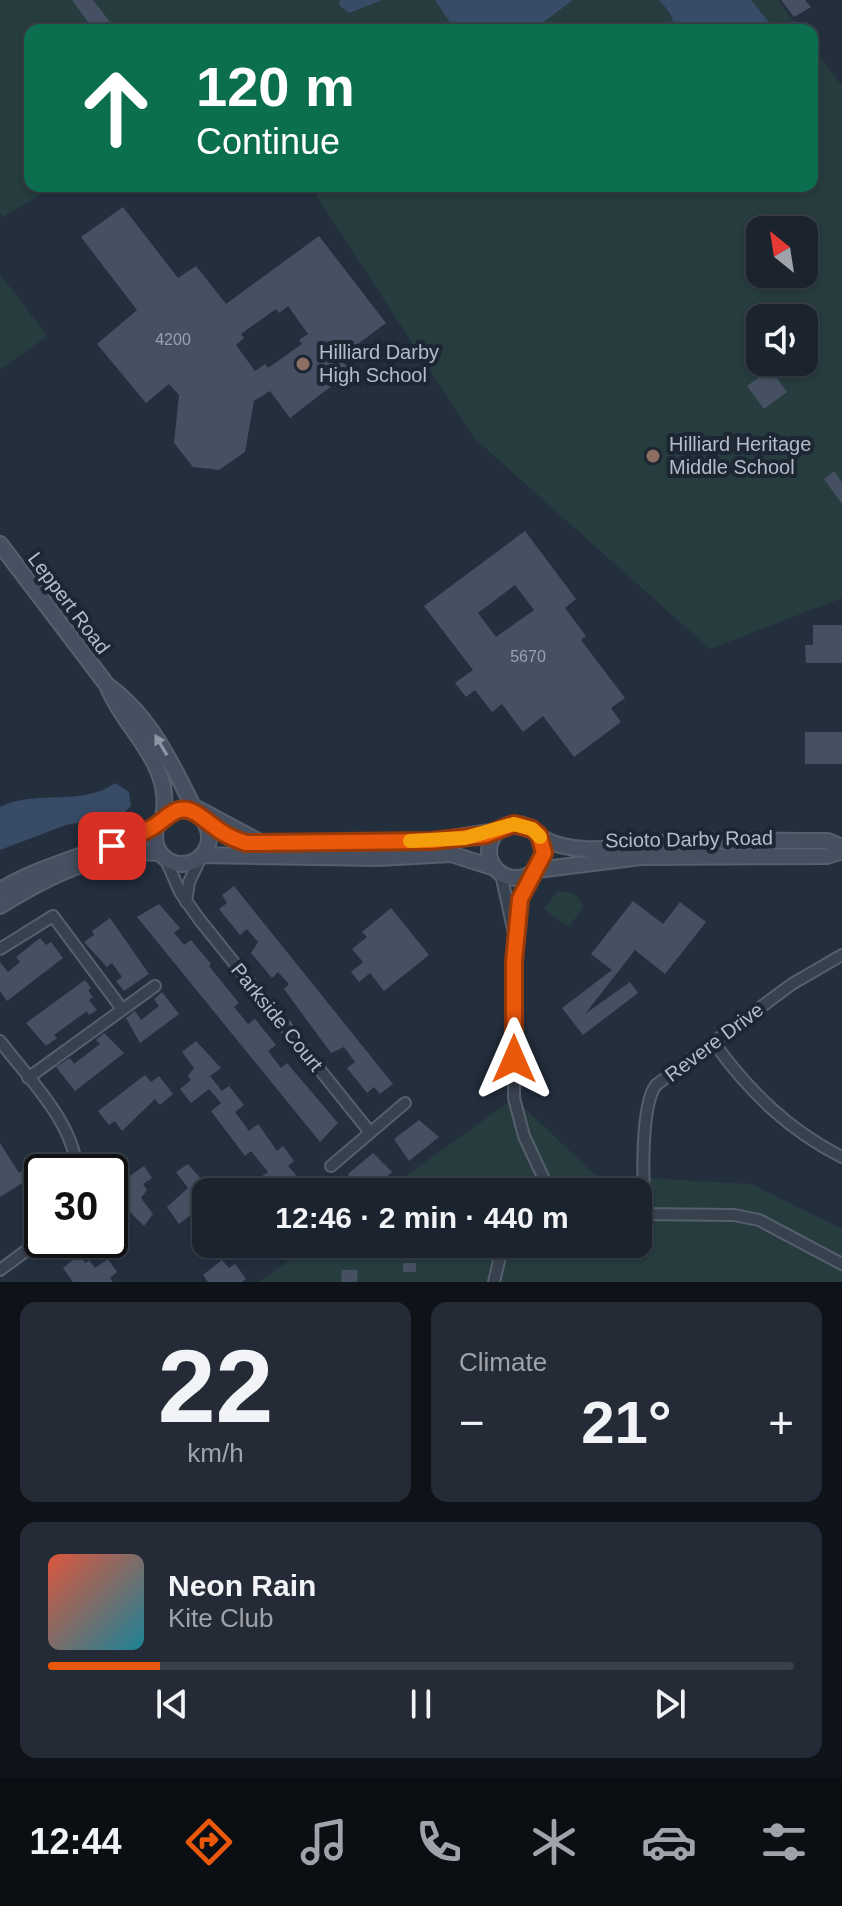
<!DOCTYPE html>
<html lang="en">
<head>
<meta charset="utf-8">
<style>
  body { margin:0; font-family:Helvetica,sans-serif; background:#242b36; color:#f1f3f6; height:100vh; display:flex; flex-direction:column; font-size:30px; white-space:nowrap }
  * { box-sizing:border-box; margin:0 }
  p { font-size:26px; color:#a0a4aa }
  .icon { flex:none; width:44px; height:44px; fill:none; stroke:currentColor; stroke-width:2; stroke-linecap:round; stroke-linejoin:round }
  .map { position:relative; height:1282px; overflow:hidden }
  .sheet { display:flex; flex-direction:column; gap:20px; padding:20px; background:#0f1319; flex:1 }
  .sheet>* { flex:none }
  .top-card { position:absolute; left:24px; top:24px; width:794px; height:168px; border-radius:16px; box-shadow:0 2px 6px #0004,0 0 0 2px #39404a; background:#0b6e4f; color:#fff; overflow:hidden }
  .needle { width:52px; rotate:330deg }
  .tools { position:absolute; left:746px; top:216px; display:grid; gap:16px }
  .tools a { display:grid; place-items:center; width:72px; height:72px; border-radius:16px; background:#1b232e; box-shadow:0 2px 6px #0004,0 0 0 2px #39404a; font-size:40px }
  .speed { position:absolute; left:24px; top:1154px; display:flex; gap:16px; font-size:40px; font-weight:700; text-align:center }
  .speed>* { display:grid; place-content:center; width:104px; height:104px; border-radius:50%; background:#1b232e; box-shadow:0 2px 6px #0004,0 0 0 2px #39404a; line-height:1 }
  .speed .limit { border:4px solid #111; border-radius:12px; background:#fff; color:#111 }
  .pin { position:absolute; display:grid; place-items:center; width:68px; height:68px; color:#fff; margin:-34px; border-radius:16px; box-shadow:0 4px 12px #0006 }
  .me { position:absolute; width:88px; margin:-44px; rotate:0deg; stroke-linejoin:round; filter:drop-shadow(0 0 6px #0008) }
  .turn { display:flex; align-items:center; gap:28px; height:168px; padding:0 40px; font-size:36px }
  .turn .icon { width:104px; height:104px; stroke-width:2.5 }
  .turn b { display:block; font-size:56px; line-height:68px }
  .big { font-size:60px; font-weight:700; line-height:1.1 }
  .sheet .card { flex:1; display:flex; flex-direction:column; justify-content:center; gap:12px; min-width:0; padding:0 28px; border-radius:16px; background:#242b36 }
  .sheet .dial { align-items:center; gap:0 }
  .dial b { font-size:104px; line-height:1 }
  .song { display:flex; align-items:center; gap:24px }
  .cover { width:96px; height:96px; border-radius:12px; background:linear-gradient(135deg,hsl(10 70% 55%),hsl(190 70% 35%)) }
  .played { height:8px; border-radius:4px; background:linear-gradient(90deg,#ea580c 15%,#39404a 15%) }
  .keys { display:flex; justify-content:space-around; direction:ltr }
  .heat { display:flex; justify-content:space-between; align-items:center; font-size:44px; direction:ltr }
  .sheet .tiles { flex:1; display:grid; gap:20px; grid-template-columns:1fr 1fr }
  .card:last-child { grid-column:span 2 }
  .trip { position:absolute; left:192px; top:1178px; width:460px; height:80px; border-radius:16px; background:#1b232e; box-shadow:0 2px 6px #0004,0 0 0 2px #39404a; font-weight:700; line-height:80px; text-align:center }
  .tab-bar { display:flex; height:128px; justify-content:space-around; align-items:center; background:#0b0e12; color:#a0a4aa }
  .tab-bar .icon { width:56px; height:56px }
  .tab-bar .selected { color:#ea580c }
  .tab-bar b { font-size:36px; color:#f1f3f6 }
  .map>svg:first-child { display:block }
  .green { fill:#263c3f; fill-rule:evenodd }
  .water { fill:#394c67 }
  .building { fill:#455162; fill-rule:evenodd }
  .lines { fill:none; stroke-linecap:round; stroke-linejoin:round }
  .minor-casing { stroke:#565f6c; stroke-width:14 }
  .secondary-casing { stroke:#565f6c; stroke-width:18 }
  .minor { stroke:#38414e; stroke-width:10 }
  .secondary { stroke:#465061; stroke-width:14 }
  .oneway { fill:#8e96a5 }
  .route-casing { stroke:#983908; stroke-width:20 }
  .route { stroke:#ea580c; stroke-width:14 }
  .slow { stroke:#f59e0b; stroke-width:14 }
  .education-dot { fill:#8d6e63; stroke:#1d2633; stroke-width:3 }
  .labels { text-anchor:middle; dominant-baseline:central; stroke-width:8; stroke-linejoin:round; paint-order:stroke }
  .number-label { font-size:16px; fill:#98a1af }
  .poi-label { font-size:20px; fill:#b4bcc9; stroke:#1d2633; text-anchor:start }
  .street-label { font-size:20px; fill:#b4bcc9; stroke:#1d2633 }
</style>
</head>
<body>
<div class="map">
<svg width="842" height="1282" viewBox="0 0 842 1282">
  <rect width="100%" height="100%" fill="#242f3e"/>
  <path class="green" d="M0,0H778L800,30H30V186H55L3,217L0,214Z
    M812,46L842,86V598L710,649L474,438L310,186H812ZM760,230H804V274H760ZM760,318H804V362H760Z
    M0,274L47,336L0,370Z
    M558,891C570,891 579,894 583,907L569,927L544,909Z
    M514,1098L595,1175L751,1184L842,1229V1282H259L312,1244H638V1192H384Z"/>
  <path class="water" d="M340,0H382L349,13L339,5Z
    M435,0H573L533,30H455Z
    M659,0H751L775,30H676L670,13Z
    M115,783L129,792L131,806L122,815L66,825L0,850V807C36,789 83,807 115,783Z"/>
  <path class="building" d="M72,0H93L110,22L94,30Z
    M781,0H805L811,7L794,17Z
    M123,207L178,278L196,266L226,304L319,236L386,323L339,358L351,371L290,418L270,391L254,401L245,452L219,470L193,467L174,443L179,395L169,384L146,403L97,344L137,310L81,237ZM288,306L308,334L299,340L302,344L268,368L265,364L255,371L236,345L244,338L241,334L276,309L279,313Z
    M770,369L787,392L764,409L747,386Z
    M834,471L842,482V504L824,479Z
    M525,531L576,599L565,608L586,636L581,640L625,698L611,708L621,722L574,757L543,716L523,732L502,704L492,712L475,690L466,697L455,683L473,670L424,606ZM515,585L534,610L496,637L478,613Z
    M813,625H842V663H806L805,645H813Z
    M805,732H842V764H805Z
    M234,886L393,1084L380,1094L374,1087L367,1093L347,1068L355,1062L344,1047L331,1053L284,989L289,984L278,972L272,978L251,953L258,942L247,929L240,935L219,909L227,903L222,895Z
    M633,901L663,924L680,902L706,922L665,974L635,950L585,1014L630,982L638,993L583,1035L562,1008L612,970L591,954Z
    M159,904L180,928L174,933L184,945L191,940L211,964L209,966L239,1003L234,1007L248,1024L255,1019L276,1045L268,1051L281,1068L287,1063L338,1123L320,1142L137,917Z
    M391,908L429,955L384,991L370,973L359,982L351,972L363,962L352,949L367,937L362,932Z
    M110,918L149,974L124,991L116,981L122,977L112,963L107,967L84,942L94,935L92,931Z
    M40,938L46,945L51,942L63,958L7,1001L0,991V962L8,972L20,962L16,957Z
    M85,980L91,988L88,990L93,997L89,1000L97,1010L89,1015L87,1011L54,1035L57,1038L46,1046L26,1023Z
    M162,992L179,1014L140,1043L126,1018L135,1011L141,1020L159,1006L154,999Z
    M104,1033L124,1053L75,1091L56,1067L70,1058L74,1064L100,1044L96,1040Z
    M196,1041L221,1068L210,1076L222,1091L229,1086L244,1105L235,1112L249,1131L258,1124L277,1151L283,1146L294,1161L288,1166L296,1175L290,1179L300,1192H274L262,1176L268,1172L251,1151L245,1156L211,1111L221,1103L209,1089L191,1103L180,1089L191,1080L188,1076L194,1068L182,1052Z
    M145,1075L151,1082L159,1076L173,1094L160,1105L155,1099L122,1131L115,1121L109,1125L98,1111Z
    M419,1120L439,1137L409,1161L394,1139Z
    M0,1143L19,1173L26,1168L32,1177L0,1197Z
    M373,1153L392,1172L368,1192H358L348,1174Z
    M188,1164L210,1189L200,1200L204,1205L179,1224L167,1207L188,1188L176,1172Z
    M144,1166L152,1178L143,1184L147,1190L141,1198L153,1214L144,1226L117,1199L128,1191L121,1182Z
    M78,1256L86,1263L89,1260L95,1268L108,1259L117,1272L110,1278L113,1282H73L63,1268Z
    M222,1260L229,1268L235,1264L246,1279L242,1282H208L203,1275Z
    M403,1263H416V1272H403Z
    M342,1270H358L357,1282H341Z"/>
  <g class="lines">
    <g class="minor-casing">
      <path id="minor" d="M166,860L180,892L199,919L369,1131
        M501,874L515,938
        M530,875L520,899L519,931L515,938L514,1098L524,1136L550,1192
        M186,902L189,882L200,859
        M0,949L53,916L122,1009
        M0,1041C28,1078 75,1123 77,1172
        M714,1043C749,1091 788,1130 842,1157
        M28,1078L155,986
        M331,1166L405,1103
        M640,1214L734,1215L759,1220L842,1264
        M645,1214C643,1186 640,1106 656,1085L792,984L842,955
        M0,1270L42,1239
        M494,1282L503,1244"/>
    </g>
    <g class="secondary-casing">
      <path id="secondary" d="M0,544L107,685C125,731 174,763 163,818
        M107,685C152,717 173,767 197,814
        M198,809L258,841
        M155 837a27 27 0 1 1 54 0a27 27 0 1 1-54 0Z
        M489 851a27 27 0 1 1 54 0a27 27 0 1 1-54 0Z
        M206,824L246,843L432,841L497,831
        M540,837C581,860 629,844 673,842C725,839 776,841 828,841L842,847
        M202,855L378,858L451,854L495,868
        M537,870L641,857L827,856L842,851
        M0,890C50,861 106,851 158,825
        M0,906C48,876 101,849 159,853"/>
    </g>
    <use href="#minor" class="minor"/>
    <use href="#secondary" class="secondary"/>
  </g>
  <defs><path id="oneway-solid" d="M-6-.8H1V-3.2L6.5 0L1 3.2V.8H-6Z" transform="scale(2)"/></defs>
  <use class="oneway" href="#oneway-solid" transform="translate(161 745) rotate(-120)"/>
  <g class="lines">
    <g class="route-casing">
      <path id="route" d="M112,846C126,841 140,834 153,827C167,819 177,801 197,814C218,828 219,834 246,843L432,841L486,835L514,824L532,829L539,835L544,853L520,899L514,961V1059"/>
    </g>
    <use href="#route" class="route"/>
    <path class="slow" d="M410,841L465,838L514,824L532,829L540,837"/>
  </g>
  <g class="education-dot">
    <circle cx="303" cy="364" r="8"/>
    <circle cx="653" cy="456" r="8"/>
  </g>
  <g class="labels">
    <g class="number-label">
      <text x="173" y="339">4200</text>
      <text x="528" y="656">5670</text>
    </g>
    <g class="poi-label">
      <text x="319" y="352">Hilliard Darby<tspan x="319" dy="23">High School</tspan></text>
      <text x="669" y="444">Hilliard Heritage<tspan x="669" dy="23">Middle School</tspan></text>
    </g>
    <g class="street-label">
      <text transform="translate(69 603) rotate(53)">Leppert Road</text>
      <text transform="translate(689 839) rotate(-1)">Scioto Darby Road</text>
      <text transform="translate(277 1017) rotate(51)">Parkside Court</text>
      <text transform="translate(714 1042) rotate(-37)">Revere Drive</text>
    </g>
  </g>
</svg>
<div class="tools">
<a><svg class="needle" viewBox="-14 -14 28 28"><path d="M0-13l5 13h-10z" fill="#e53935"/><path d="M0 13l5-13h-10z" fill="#a0a4aa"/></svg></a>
<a><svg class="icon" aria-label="sound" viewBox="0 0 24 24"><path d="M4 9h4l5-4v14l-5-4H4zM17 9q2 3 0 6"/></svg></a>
</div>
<div class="speed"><div class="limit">30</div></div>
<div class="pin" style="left:112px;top:846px;background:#d93025"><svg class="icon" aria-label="arrive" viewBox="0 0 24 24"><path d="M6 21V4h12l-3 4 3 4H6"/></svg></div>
<svg class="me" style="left:514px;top:1059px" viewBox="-20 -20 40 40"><path d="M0-17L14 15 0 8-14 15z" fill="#ea580c" stroke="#fff" stroke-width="4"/></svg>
<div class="trip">12:46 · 2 min · 440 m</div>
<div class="top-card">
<div class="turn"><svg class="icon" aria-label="ahead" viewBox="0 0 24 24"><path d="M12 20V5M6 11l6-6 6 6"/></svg><div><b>120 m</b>Continue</div></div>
</div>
</div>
<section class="sheet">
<div class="tiles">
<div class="card dial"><b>22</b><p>km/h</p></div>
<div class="card"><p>Climate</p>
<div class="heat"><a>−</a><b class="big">21°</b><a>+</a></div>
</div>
<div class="card">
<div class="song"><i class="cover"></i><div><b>Neon Rain</b><p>Kite Club</p></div></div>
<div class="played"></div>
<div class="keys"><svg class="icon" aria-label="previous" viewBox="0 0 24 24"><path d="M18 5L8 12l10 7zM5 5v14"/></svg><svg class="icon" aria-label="pause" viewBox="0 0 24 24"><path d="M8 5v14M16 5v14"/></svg><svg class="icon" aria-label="next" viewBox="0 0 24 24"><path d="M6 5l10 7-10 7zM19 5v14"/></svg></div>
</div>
</div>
</section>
<nav class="tab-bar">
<b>12:44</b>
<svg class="icon selected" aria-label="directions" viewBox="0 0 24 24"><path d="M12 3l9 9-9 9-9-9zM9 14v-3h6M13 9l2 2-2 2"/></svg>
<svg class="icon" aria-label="music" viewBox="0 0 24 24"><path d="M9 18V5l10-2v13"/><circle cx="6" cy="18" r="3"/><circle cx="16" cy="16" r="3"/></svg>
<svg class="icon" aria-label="phone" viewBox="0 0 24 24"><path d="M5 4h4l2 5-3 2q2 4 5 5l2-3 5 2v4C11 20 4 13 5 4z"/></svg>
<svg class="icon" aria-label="climate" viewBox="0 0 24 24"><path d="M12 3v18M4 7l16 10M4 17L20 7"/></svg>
<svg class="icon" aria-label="car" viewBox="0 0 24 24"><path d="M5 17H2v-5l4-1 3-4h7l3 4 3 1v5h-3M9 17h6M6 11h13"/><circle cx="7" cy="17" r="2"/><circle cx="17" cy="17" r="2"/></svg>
<svg class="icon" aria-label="filters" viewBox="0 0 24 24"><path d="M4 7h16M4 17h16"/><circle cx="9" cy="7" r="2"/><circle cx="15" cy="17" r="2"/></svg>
</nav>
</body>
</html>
